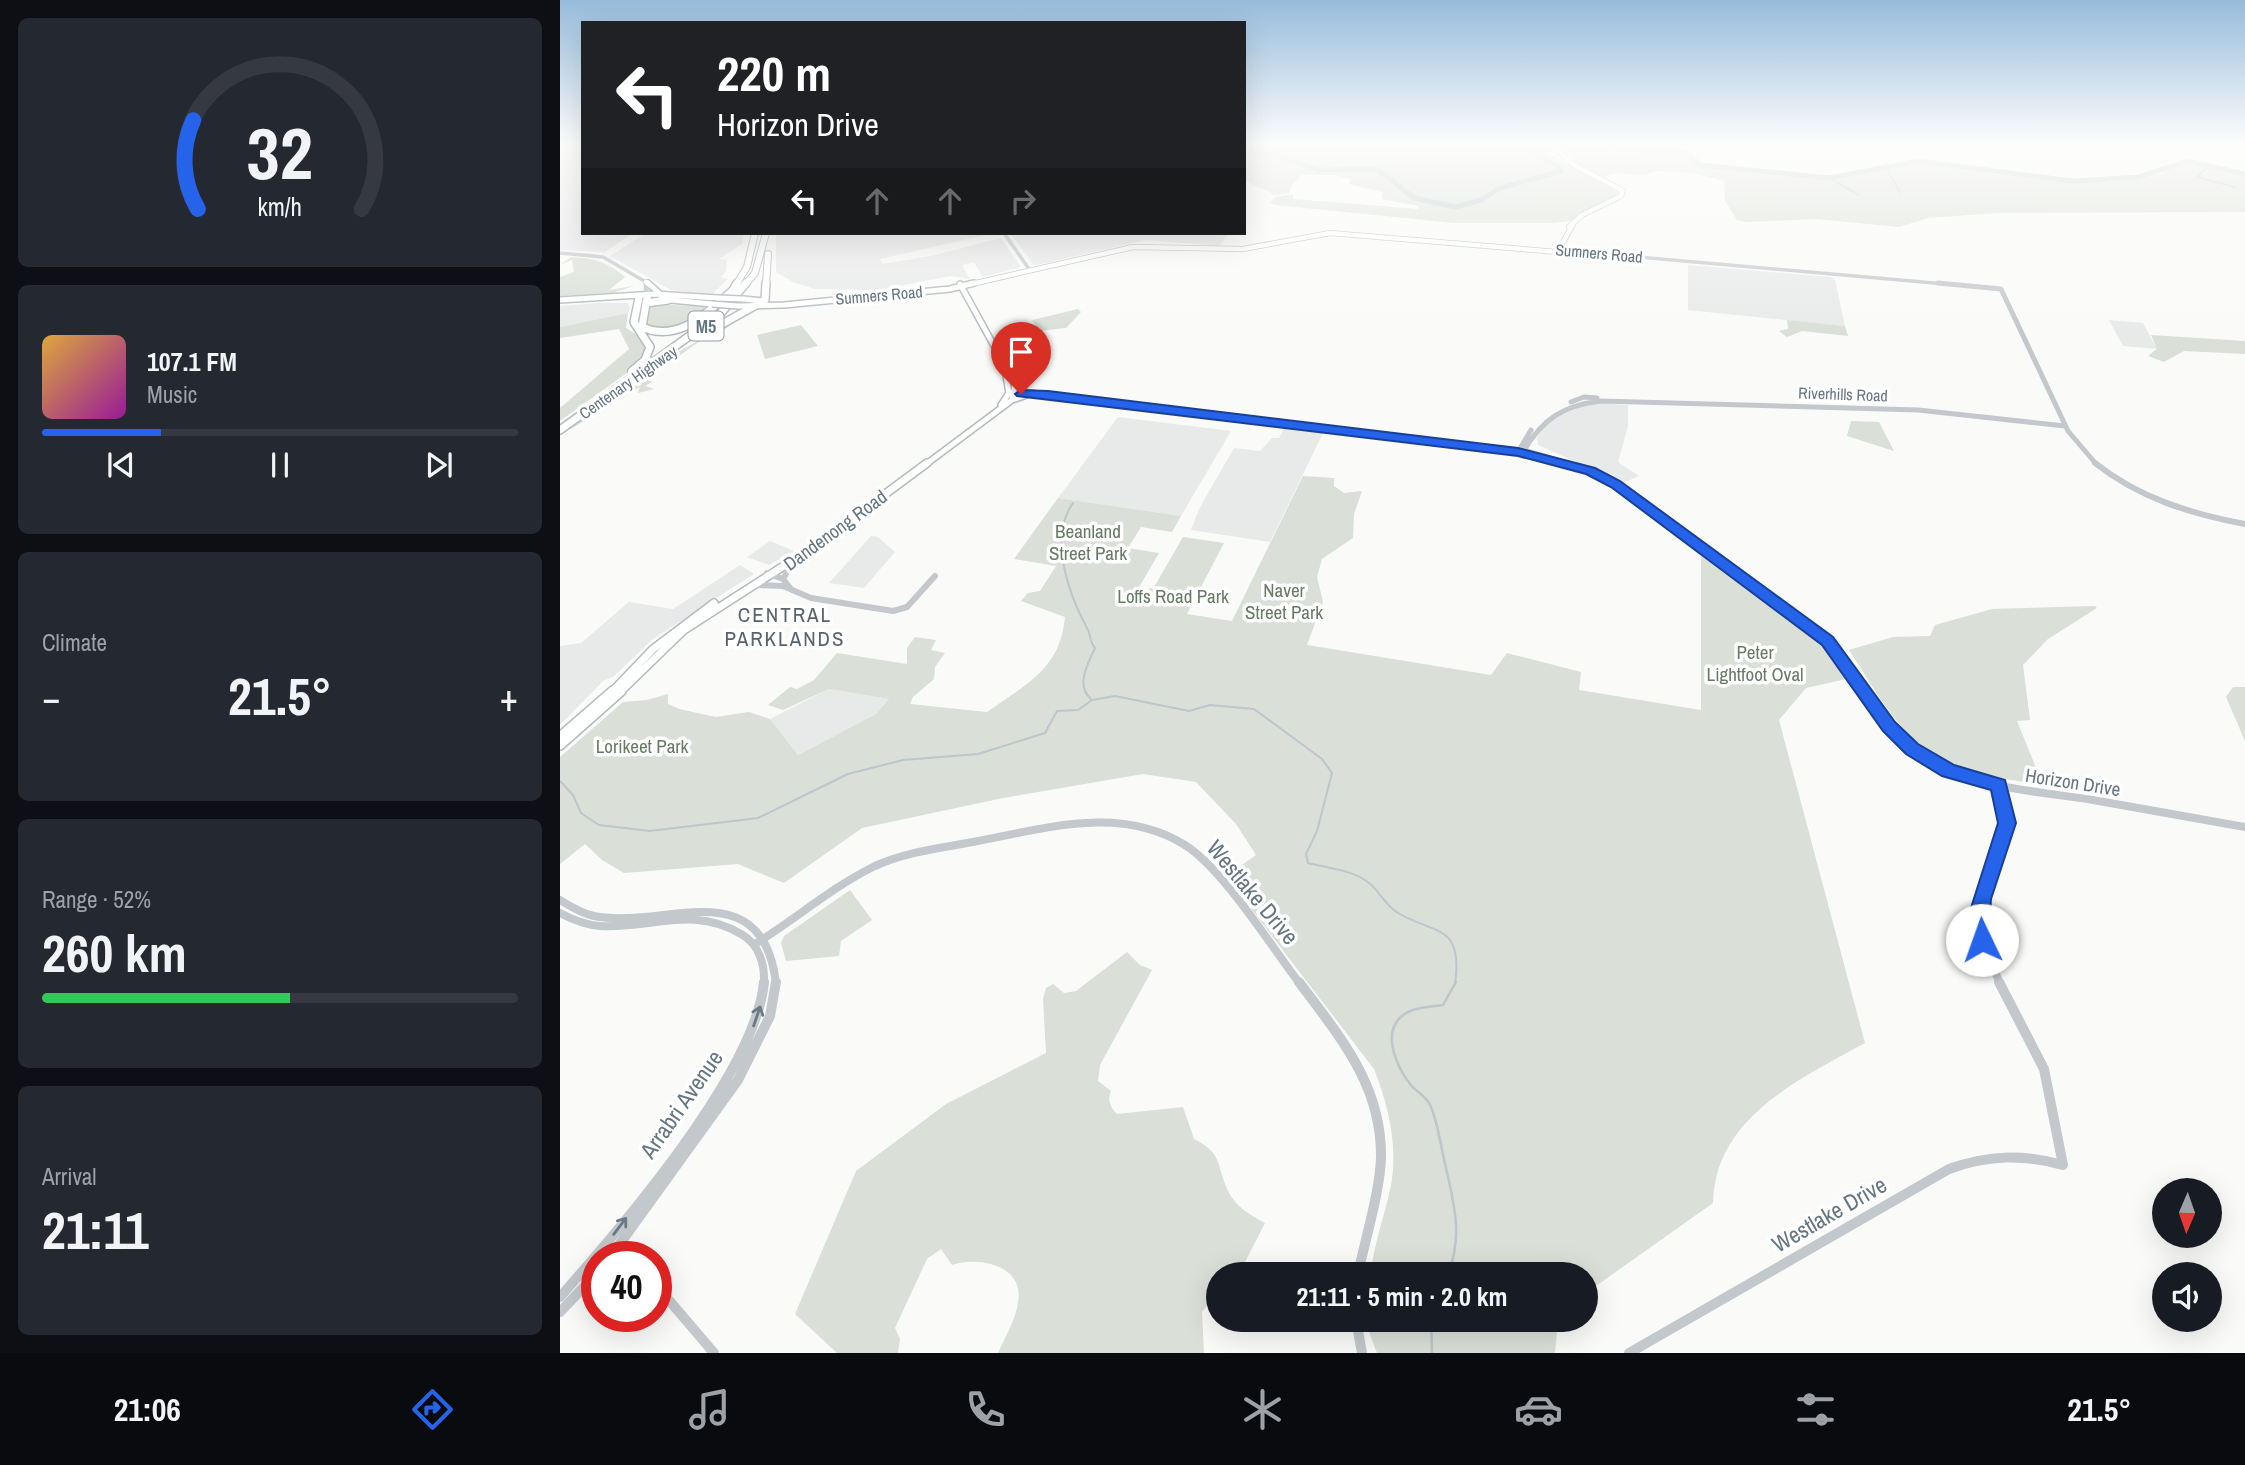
<!DOCTYPE html>
<html lang="en">
<head>
<meta charset="utf-8">
<style>
  body { margin:0; font-family:"Archivo Narrow",sans-serif; background:#242831; color:#f1f3f6; height:100vh; display:flex; flex-direction:column; font-size:26px; white-space:nowrap }
  * { box-sizing:border-box; margin:0 }
  p { font-size:23px; color:#9ea1a6 }
  .icon { flex:none; width:38px; height:38px; fill:none; stroke:currentColor; stroke-width:2; stroke-linecap:round; stroke-linejoin:round }
  .map { position:relative; flex:1; overflow:hidden }
  .sheet { display:flex; flex-direction:column; gap:18px; padding:18px; background:#0d0f14; width:560px }
  .sheet>* { flex:none }
  .guide { position:absolute; left:21px; top:21px; width:665px; height:214px; border-radius:0px; box-shadow:0 7px 28px #0002; background:#202124; color:#fff; overflow:hidden }
  .needle { width:46px; rotate:182deg }
  .controls { position:absolute; left:1592px; top:1178px; display:grid; gap:14px }
  .controls a { display:grid; place-items:center; width:70px; height:70px; border-radius:50%; background:#171b24; box-shadow:0 7px 28px #0002; font-size:35px }
  .speed { position:absolute; left:21px; top:1241px; display:flex; gap:14px; font-size:35px; font-weight:700; text-align:center }
  .speed>* { display:grid; place-content:center; width:91px; height:91px; border-radius:50%; background:#171b24; box-shadow:0 7px 28px #0002; line-height:1 }
  .speed .limit { border:10px solid #d22; background:#fff; color:#111 }
  .pin { position:absolute; display:grid; place-items:center; width:60px; height:60px; color:#fff; margin:-72px -30px; border-radius:50% 50% 50% 0; rotate:-45deg; box-shadow:0 0 7px #0007 }
  .pin .icon { rotate:45deg }
  .me { position:absolute; width:77px; margin:-38px; rotate:357deg; stroke-linejoin:round; filter:drop-shadow(0 0 5px #0008) }
  .turn { display:flex; align-items:center; gap:24px; height:147px; padding:0 21px; font-size:32px }
  .turn .icon { width:91px; height:91px; stroke-width:2.5 }
  .turn b { display:block; font-size:49px; line-height:60px }
  .lanes { display:flex; align-items:center; height:66px; padding:0 21px; background:#0003; justify-content:center; gap:35px; direction:ltr }
  .lanes .off { opacity:.35 }
  .big { font-size:52px; font-weight:700; line-height:1.1 }
  .sheet .card { flex:1; display:flex; flex-direction:column; justify-content:center; gap:10px; min-width:0; padding:0 24px; border-radius:10px; background:#242831 }
  .sheet .dial { align-items:center; gap:0 }
  .dial svg { height:182px; overflow:visible; fill:none; stroke:#363941; stroke-width:7; stroke-linecap:round; text-anchor:middle }
  .dial text { fill:#f1f3f6; stroke:none }
  .song { display:flex; align-items:center; gap:21px }
  .cover { width:84px; height:84px; border-radius:10px; background:linear-gradient(135deg,hsl(40 70% 55%),hsl(300 70% 35%)) }
  .played { height:7px; border-radius:4px; background:linear-gradient(90deg,#2563eb 25%,#363941 25%) }
  .keys { display:flex; justify-content:space-around; direction:ltr }
  .heat { display:flex; justify-content:space-between; align-items:center; font-size:38px; direction:ltr }
  .charge { height:10px; border-radius:5px; background:linear-gradient(90deg,#34c759 52%,#363941 0) }
  .trip { position:absolute; left:646px; top:1262px; width:392px; height:70px; border-radius:35px; background:#171b24; box-shadow:0 7px 28px #0002; font-weight:700; line-height:70px; text-align:center }
  .tab-bar { display:flex; height:112px; justify-content:space-around; align-items:center; background:#090b0e; color:#9ea1a6 }
  .tab-bar .icon { width:49px; height:49px }
  .tab-bar .current { color:#2563eb }
  .tab-bar b { font-size:32px; color:#f1f3f6 }
  main { display:flex; flex:1; min-height:0 }
  .map>svg:first-child { display:block }
  .built { fill:#e8e9e9 }
  .green { fill:#dadfd7 }
  .lines { fill:none; stroke-linecap:round; stroke-linejoin:round }
  .stream-far1 { stroke:#bbc7cb; stroke-width:2 }
  .stream { stroke:#bbc7cb; stroke-width:2.5 }
  .river { stroke:#bbc7cb; stroke-width:5 }
  .secondary-far3-casing { stroke:#b3babf; stroke-width:6 }
  .secondary-far2-casing { stroke:#b3babf; stroke-width:8 }
  .secondary-far1-casing { stroke:#b3babf; stroke-width:10 }
  .secondary-casing { stroke:#b3babf; stroke-width:12 }
  .motorway-far1-casing { stroke:#b4b9bd; stroke-width:8 }
  .motorway-casing { stroke:#b4b9bd; stroke-width:10 }
  .tertiary-far4 { stroke:#c3c8cc; stroke-width:3.5 }
  .tertiary-far3 { stroke:#c3c8cc; stroke-width:5 }
  .tertiary-far2 { stroke:#c3c8cc; stroke-width:6 }
  .tertiary-far1 { stroke:#c3c8cc; stroke-width:8 }
  .tertiary { stroke:#c3c8cc; stroke-width:10 }
  .secondary-far3 { stroke:#fff; stroke-width:4.5 }
  .secondary-far2 { stroke:#fff; stroke-width:5 }
  .secondary-far1 { stroke:#fff; stroke-width:7 }
  .secondary { stroke:#fff; stroke-width:9 }
  .motorway-far1 { stroke:#fff; stroke-width:6 }
  .motorway { stroke:#fff; stroke-width:7 }
  .secondary-bridge-casing { stroke:#b3babf; stroke-width:8; stroke-linecap:butt }
  .secondary-bridge { stroke:#fff; stroke-width:5 }
  .oneway { stroke:#6a7a87 }
  .route { fill:#2563eb; stroke:#184099; stroke-width:2 }
  .labels { text-anchor:middle; dominant-baseline:central; stroke-width:7; stroke-linejoin:round; paint-order:stroke }
  .far-street-label { font-size:16px; fill:#657683; stroke:#fff }
  .shield { fill:#fff; stroke:#939fa8; stroke-width:2 }
  .shield-label { font-size:18px; font-weight:bold; fill:#657683 }
  .street-label { font-size:19px; fill:#657683; stroke:#fff }
  .park-label { font-size:19px; fill:#687a64; stroke:#fff }
  .neighbourhood-label { font-size:21px; letter-spacing:2px; fill:#57646e; stroke:#fff }
  .near-street-label { font-size:23px; fill:#657683; stroke:#fff }
</style>
</head>
<body>
<main>
<section class="sheet">
<div class="card dial"><svg viewBox="0 0 100 80">
<path d="M14 69A42 42 0 1 1 86 69"/>
<path d="M14 69A42 42 0 0 1 12 30" stroke="#2563eb"/>
<text x="50" y="56" font-size="32" font-weight="700">32</text>
<text x="50" y="72" font-size="11">km/h</text>
</svg></div>
<div class="card">
<div class="song"><i class="cover"></i><div><b>107.1 FM</b><p>Music</p></div></div>
<div class="played"></div>
<div class="keys"><svg class="icon" aria-label="previous" viewBox="0 0 24 24"><path d="M18 5L8 12l10 7zM5 5v14"/></svg><svg class="icon" aria-label="pause" viewBox="0 0 24 24"><path d="M8 5v14M16 5v14"/></svg><svg class="icon" aria-label="next" viewBox="0 0 24 24"><path d="M6 5l10 7-10 7zM19 5v14"/></svg></div>
</div>
<div class="card"><p>Climate</p>
<div class="heat"><a>−</a><b class="big">21.5°</b><a>+</a></div>
</div>
<div class="card"><p>Range · 52%</p><b class="big">260 km</b><div class="charge"></div></div>
<div class="card"><p>Arrival</p><b class="big">21:11</b></div>
</section>
<div class="map">
<svg width="1685" height="1353" viewBox="0 0 1685 1353">
  <rect width="100%" height="100%" fill="#fafaf8"/>
  <path class="built" d="M0,143H23V233H73L45,252L0,250Z
    M86,233H184L182,244L159,259L167,260L166,272L160,277L168,279L152,294L111,290L50,256Z
    M216,233H434L320,259L322,264L371,256L441,238L461,267L423,277L414,262L402,265L410,279L391,276L317,290L255,289L233,282L216,272Z
    M450,233L537,235L669,233L659,246L586,240L477,265L473,264Z
    M1128,265L1271,277L1275,280L1285,326L1128,310Z
    M38,303H68L70,308L68,313L0,327V306Z
    M1549,320L1583,323L1597,349L1563,346Z
    M1035,403L1068,405V426L1058,462L1079,476L1063,483L978,445L977,437L990,419L1005,410Z
    M558,417L671,431L621,516L498,498Z
    M725,427L764,431L710,542L631,530L639,509L674,448L700,451L712,438H719Z
    M311,536L318,537L335,552L304,588L269,583Z
    M210,541L234,551L209,565L187,557Z
    M180,565L194,574L93,639L53,677L43,681L0,725V646L21,643L69,602L113,609Z
    M269,689L329,699L316,714L238,755L210,719Z"/>
  <path class="green" d="M684,143H970L1059,193L1010,221L992,223H894L715,205L710,203L715,197L733,194V199L858,209L859,206L822,199V192L789,184L791,179L775,175H741L731,186L730,193L715,195L684,180Z
    M997,143H1040L1079,151L1120,152L1128,154L1139,166L1271,179L1359,162L1510,182L1581,178L1603,173L1623,163H1636L1685,176V212L1438,213L1368,218L1339,227L1256,219L1186,222L1177,220L1165,201L1164,181L1133,173L1098,171L1082,175L1056,173L1042,177L1022,167Z
    M11,257C32,258 49,262 65,277L49,290L74,286L52,293L0,296V277L14,272L12,260L0,265Z
    M98,304L150,307L127,324L90,329L85,323L90,306Z
    M518,309L521,312L506,328L479,331L472,320Z
    M68,313L66,328L79,336L88,350L78,365L0,421V408L69,349L59,329L0,338V327Z
    M1227,320L1285,326L1288,336L1242,331L1227,337L1219,331L1228,329Z
    M241,325L258,346L205,359L197,335Z
    M171,326L143,339L86,379L92,382L85,386L94,389L78,393L80,387L9,430C34,405 139,334 171,326Z
    M1591,335L1685,341V354L1624,351L1604,362L1588,356L1597,349Z
    M1291,421L1319,422L1334,451L1287,436Z
    M743,476L774,478V486L784,493L802,491L794,514L793,538L762,559L757,577L763,602L747,645L931,675L947,653L1021,672L1019,690L1141,710V556L1268,650L1286,679L1246,688L1219,720L1305,1043C1240,1079 1155,1117 1153,1203L1026,1293V1274H811C813,1246 824,1218 830,1190C839,1149 829,1107 814,1069L666,876L696,855L676,824L636,782L583,774L443,798L302,828L224,883L178,864L64,873L42,860L25,844L0,864V757L63,702L87,700L108,694V704L119,709L156,717L189,712L210,719L238,755L316,714L329,699L269,689L223,710L208,705L230,687L237,689L254,680L277,653L347,664V648L355,637L376,640L371,650L385,653L375,667L374,679L353,697L350,704L427,712C466,684 500,670 505,617L461,601L468,593L480,591L496,566L454,559L498,498L621,516L612,532L581,527L568,548L599,553L575,594L584,595L590,588L593,589L623,537L664,543L627,614L672,621Z
    M1535,606L1537,608L1488,639L1463,665L1470,720L1457,721L1483,785C1454,780 1420,777 1393,765C1342,743 1318,694 1289,650L1333,637L1370,636L1375,625L1432,609Z
    M1673,687H1685V741L1666,697Z
    M290,890L312,920L281,941L279,956L226,961L221,943L224,936Z
    M567,952L580,965L592,970L540,1065L538,1081L551,1091C547,1100 550,1107 557,1114L623,1107L634,1139C663,1153 656,1165 668,1191C676,1207 690,1215 705,1223L679,1274H658V1292L642,1312L644,1353H438C445,1337 456,1319 458,1302C465,1265 418,1256 392,1265L381,1249L367,1259L335,1328L340,1339L338,1353H277L235,1314L296,1171L386,1104L486,1053L483,999L486,988L493,984L504,993L516,991Z
    M809,1320H998L995,1353H817L809,1332Z"/>
  <g class="lines">
    <path class="stream-far1" d="M1650,165L1637,177L1675,187
      M1327,169L1340,192
      M1269,178L1299,195
      M513,503C488,538 509,595 527,628C531,635 529,641 535,648C528,664 515,685 531,699
      M0,781L13,795L21,813L39,825L90,831L198,818L288,774L343,760L418,754L485,733L497,711L518,710L532,700L555,696L629,711L650,705L694,709L762,759L772,773L757,831L746,854L748,863C768,868 793,870 809,883C819,891 825,904 835,911C871,935 904,921 895,984"/>
    <path class="stream" d="M888,1274C904,1233 893,1201 884,1159C880,1142 878,1124 871,1107C867,1096 857,1093 850,1084C837,1067 821,1033 842,1016C853,1007 870,1007 883,1005L896,982
      M871,1320L872,1353"/>
    <path class="river" d="M1044,143L1078,150L1120,151L1129,154L1140,165L1269,178L1358,161L1513,181L1578,177L1628,161L1685,174
      M684,150L714,154L758,170L817,169L854,198L896,207L921,200L940,188L1001,171L997,165L971,153L990,149L994,143"/>
    <g class="secondary-far3-casing">
      <path id="secondary-far3" d="M990,143L1014,165L1063,191L1061,196L1022,215L1009,227
        M86,282L90,285
        M407,285L573,247L683,249L770,233L998,252L1013,224"/>
    </g>
    <g class="secondary-far2-casing">
      <path id="secondary-far2" d="M88,283L100,294
        M101,299L152,304
        M183,299L205,301
        M0,300L95,294L158,298
        M178,306L224,305L390,289L414,283
        M452,400L473,393
        M441,405L449,393L446,376
        M365,465L452,400L455,384L400,284"/>
    </g>
    <g class="secondary-far1-casing">
      <path id="secondary-far1" d="M51,693L93,649L154,603
        M59,693L124,630L258,544L367,463"/>
    </g>
    <g class="secondary-casing">
      <path id="secondary" d="M0,737L53,691
        M0,745L61,691"/>
    </g>
    <g class="motorway-far1-casing">
      <path id="motorway-far1" d="M176,285L187,267L195,233
        M185,285L195,273L206,233
        M206,285L208,254"/>
    </g>
    <g class="motorway-casing">
      <path id="motorway" d="M169,297L177,283
        M87,298L82,327C118,343 146,314 172,291
        M86,303L108,300
        M141,336L205,300L206,283
        M72,371L85,360L90,347L74,322L79,298
        M0,430L161,313L186,283"/>
    </g>
    <path class="tertiary-far4" d="M444,233L469,269
      M999,250L1397,285
      M0,253L43,257L86,282V285"/>
    <path class="tertiary-far3" d="M86,283L87,298
      M1378,283L1441,289L1508,431L1537,465
      M450,393L465,391L910,446
      M1011,402L1024,397L1037,398
      M906,445L964,450L1013,465
      M958,452L971,430
      M963,452C982,419 1004,405 1041,401L1358,410L1505,426"/>
    <path class="tertiary-far2" d="M1008,463L1055,484L1259,634L1282,660L1304,693
      M1535,463C1579,498 1631,514 1685,524
      M207,573L223,579L231,589
      M223,579L234,560
      M195,585L223,586L251,598L333,611L347,607L375,576"/>
    <path class="tertiary-far1" d="M1303,691C1320,717 1338,740 1364,757C1414,789 1477,791 1533,800C1584,809 1634,818 1685,827
      M1439,785L1447,823L1422,899L1420,922L1424,944L1440,984
      M0,900C11,907 21,913 34,916C103,930 203,869 216,984
      M0,913C13,920 25,925 40,926C92,929 132,905 181,934C199,944 205,964 204,984
      M195,944C236,919 272,887 315,866C346,852 380,848 413,842C484,829 559,804 625,845C663,869 711,946 740,984"/>
    <path class="tertiary" d="M739,982C780,1037 822,1085 821,1158C820,1191 805,1240 798,1274
      M51,1256L178,1080L210,1016L216,982
      M96,1285L154,1353
      M0,1297C61,1228 196,1072 204,982
      M0,1312L37,1273
      M796,1320L802,1353
      M1069,1353L1389,1169C1428,1155 1463,1154 1503,1165L1484,1069L1439,982"/>
    <use href="#secondary-far3" class="secondary-far3"/>
    <use href="#secondary-far2" class="secondary-far2"/>
    <use href="#secondary-far1" class="secondary-far1"/>
    <use href="#secondary" class="secondary"/>
    <use href="#motorway-far1" class="motorway-far1"/>
    <use href="#motorway" class="motorway"/>
    <g class="secondary-bridge-casing">
      <path id="secondary-bridge" d="M158,298L183,299
        M152,304L178,306"/>
    </g>
    <use href="#secondary-bridge" class="secondary-bridge"/>
  </g>
  <defs><path id="oneway-shaft" d="M-6 0H5M1.5-3L5.5 0L1.5 3" fill="none" stroke-width="1.6" stroke-linecap="round" stroke-linejoin="round" transform="scale(1.75)"/></defs>
  <g class="oneway">
    <use href="#oneway-shaft" transform="translate(197 1016) rotate(-71)"/>
    <use href="#oneway-shaft" transform="translate(60 1226) rotate(-53)"/>
  </g>
  <linearGradient id="sky" x2="0" y2="1"><stop stop-color="#96bcdc"/><stop offset="0.43" stop-color="#fdfdfc"/><stop offset="1" stop-color="#fdfdfc" stop-opacity="0"/></linearGradient>
  <rect width="1685" height="333" fill="url(#sky)"/>
  <path class="route" d="M461,390L488,391L958,448L1035,468L1060,481L1273,637L1335,722L1358,744L1394,765L1445,780L1456,823L1431,899C1429,914 1436,932 1429,946L1422,949L1415,946L1410,911L1438,823L1431,790L1382,776L1346,754L1323,731L1262,645L1051,487L1026,474L958,456L457,396L455,394Z"/>
  <g class="labels">
    <g class="far-street-label">
      <text transform="translate(1039 253) rotate(5)">Sumners Road</text>
      <text transform="translate(319 295) rotate(-5)">Sumners Road</text>
      <text transform="translate(68 382) rotate(-35)">Centenary Highway</text>
      <text transform="translate(1283 394) rotate(2)">Riverhills Road</text>
    </g>
    <rect class="shield" x="128.5" y="311.5" width="35" height="29" rx="5"/>
    <g class="shield-label">
      <text x="146" y="326">M5</text>
    </g>
    <g class="street-label">
      <text transform="translate(275 530) rotate(-36)">Dandenong Road</text>
      <text transform="translate(1513 782) rotate(9)">Horizon Drive</text>
    </g>
    <g class="park-label">
      <text x="528" y="531">Beanland<tspan x="528" dy="22">Street Park</tspan></text>
      <text x="724" y="590">Naver<tspan x="724" dy="22">Street Park</tspan></text>
      <text x="613" y="596">Loffs Road Park</text>
      <text x="1195" y="652">Peter<tspan x="1195" dy="22">Lightfoot Oval</tspan></text>
      <text x="82" y="746">Lorikeet Park</text>
    </g>
    <g class="neighbourhood-label">
      <text x="225" y="614">CENTRAL<tspan x="225" dy="24">PARKLANDS</tspan></text>
    </g>
    <g class="near-street-label">
      <text transform="translate(693 892) rotate(50)">Westlake Drive</text>
      <text transform="translate(121 1104) rotate(-55)">Arrabri Avenue</text>
      <text transform="translate(1269 1214) rotate(-30)">Westlake Drive</text>
    </g>
  </g>
</svg>
<div class="controls">
<a><svg class="needle" viewBox="-14 -14 28 28"><path d="M0-13l5 13h-10z" fill="#e53935"/><path d="M0 13l5-13h-10z" fill="#9ea1a6"/></svg></a>
<a><svg class="icon" aria-label="sound" viewBox="0 0 24 24"><path d="M4 9h4l5-4v14l-5-4H4zM17 9q2 3 0 6"/></svg></a>
</div>
<div class="speed"><div class="limit">40</div></div>
<div class="pin" style="left:461px;top:394px;background:#d93025"><svg class="icon" aria-label="arrive" viewBox="0 0 24 24"><path d="M6 21V4h12l-3 4 3 4H6"/></svg></div>
<svg class="me" style="left:1422px;top:940px" viewBox="-20 -20 40 40"><circle r="19" fill="#fff"/><path d="M0-13L10 11 0 6-10 11z" fill="#2563eb"/></svg>
<div class="trip">21:11 · 5 min · 2.0 km</div>
<div class="guide">
<div class="turn"><svg class="icon" aria-label="left" viewBox="0 0 24 24"><path d="M17 20v-9H6M10 6l-5 5 5 5"/></svg><div><b>220 m</b>Horizon Drive</div></div>
<div class="lanes"><svg class="icon" aria-label="left" viewBox="0 0 24 24"><path d="M17 20v-9H6M10 6l-5 5 5 5"/></svg><svg class="icon off" aria-label="ahead" viewBox="0 0 24 24"><path d="M12 20V5M6 11l6-6 6 6"/></svg><svg class="icon off" aria-label="ahead" viewBox="0 0 24 24"><path d="M12 20V5M6 11l6-6 6 6"/></svg><svg class="icon off" aria-label="right" viewBox="0 0 24 24"><path d="M7 20v-9h11M14 6l5 5-5 5"/></svg></div>
</div>
</div>
</main>
<nav class="tab-bar">
<b>21:06</b>
<svg class="icon current" aria-label="directions" viewBox="0 0 24 24"><path d="M12 3l9 9-9 9-9-9zM9 14v-3h6M13 9l2 2-2 2"/></svg>
<svg class="icon" aria-label="music" viewBox="0 0 24 24"><path d="M9 18V5l10-2v13"/><circle cx="6" cy="18" r="3"/><circle cx="16" cy="16" r="3"/></svg>
<svg class="icon" aria-label="phone" viewBox="0 0 24 24"><path d="M5 4h4l2 5-3 2q2 4 5 5l2-3 5 2v4C11 20 4 13 5 4z"/></svg>
<svg class="icon" aria-label="climate" viewBox="0 0 24 24"><path d="M12 3v18M4 7l16 10M4 17L20 7"/></svg>
<svg class="icon" aria-label="car" viewBox="0 0 24 24"><path d="M5 17H2v-5l4-1 3-4h7l3 4 3 1v5h-3M9 17h6M6 11h13"/><circle cx="7" cy="17" r="2"/><circle cx="17" cy="17" r="2"/></svg>
<svg class="icon" aria-label="filters" viewBox="0 0 24 24"><path d="M4 7h16M4 17h16"/><circle cx="9" cy="7" r="2"/><circle cx="15" cy="17" r="2"/></svg>
<b>21.5°</b>
</nav>
</body>
</html>
